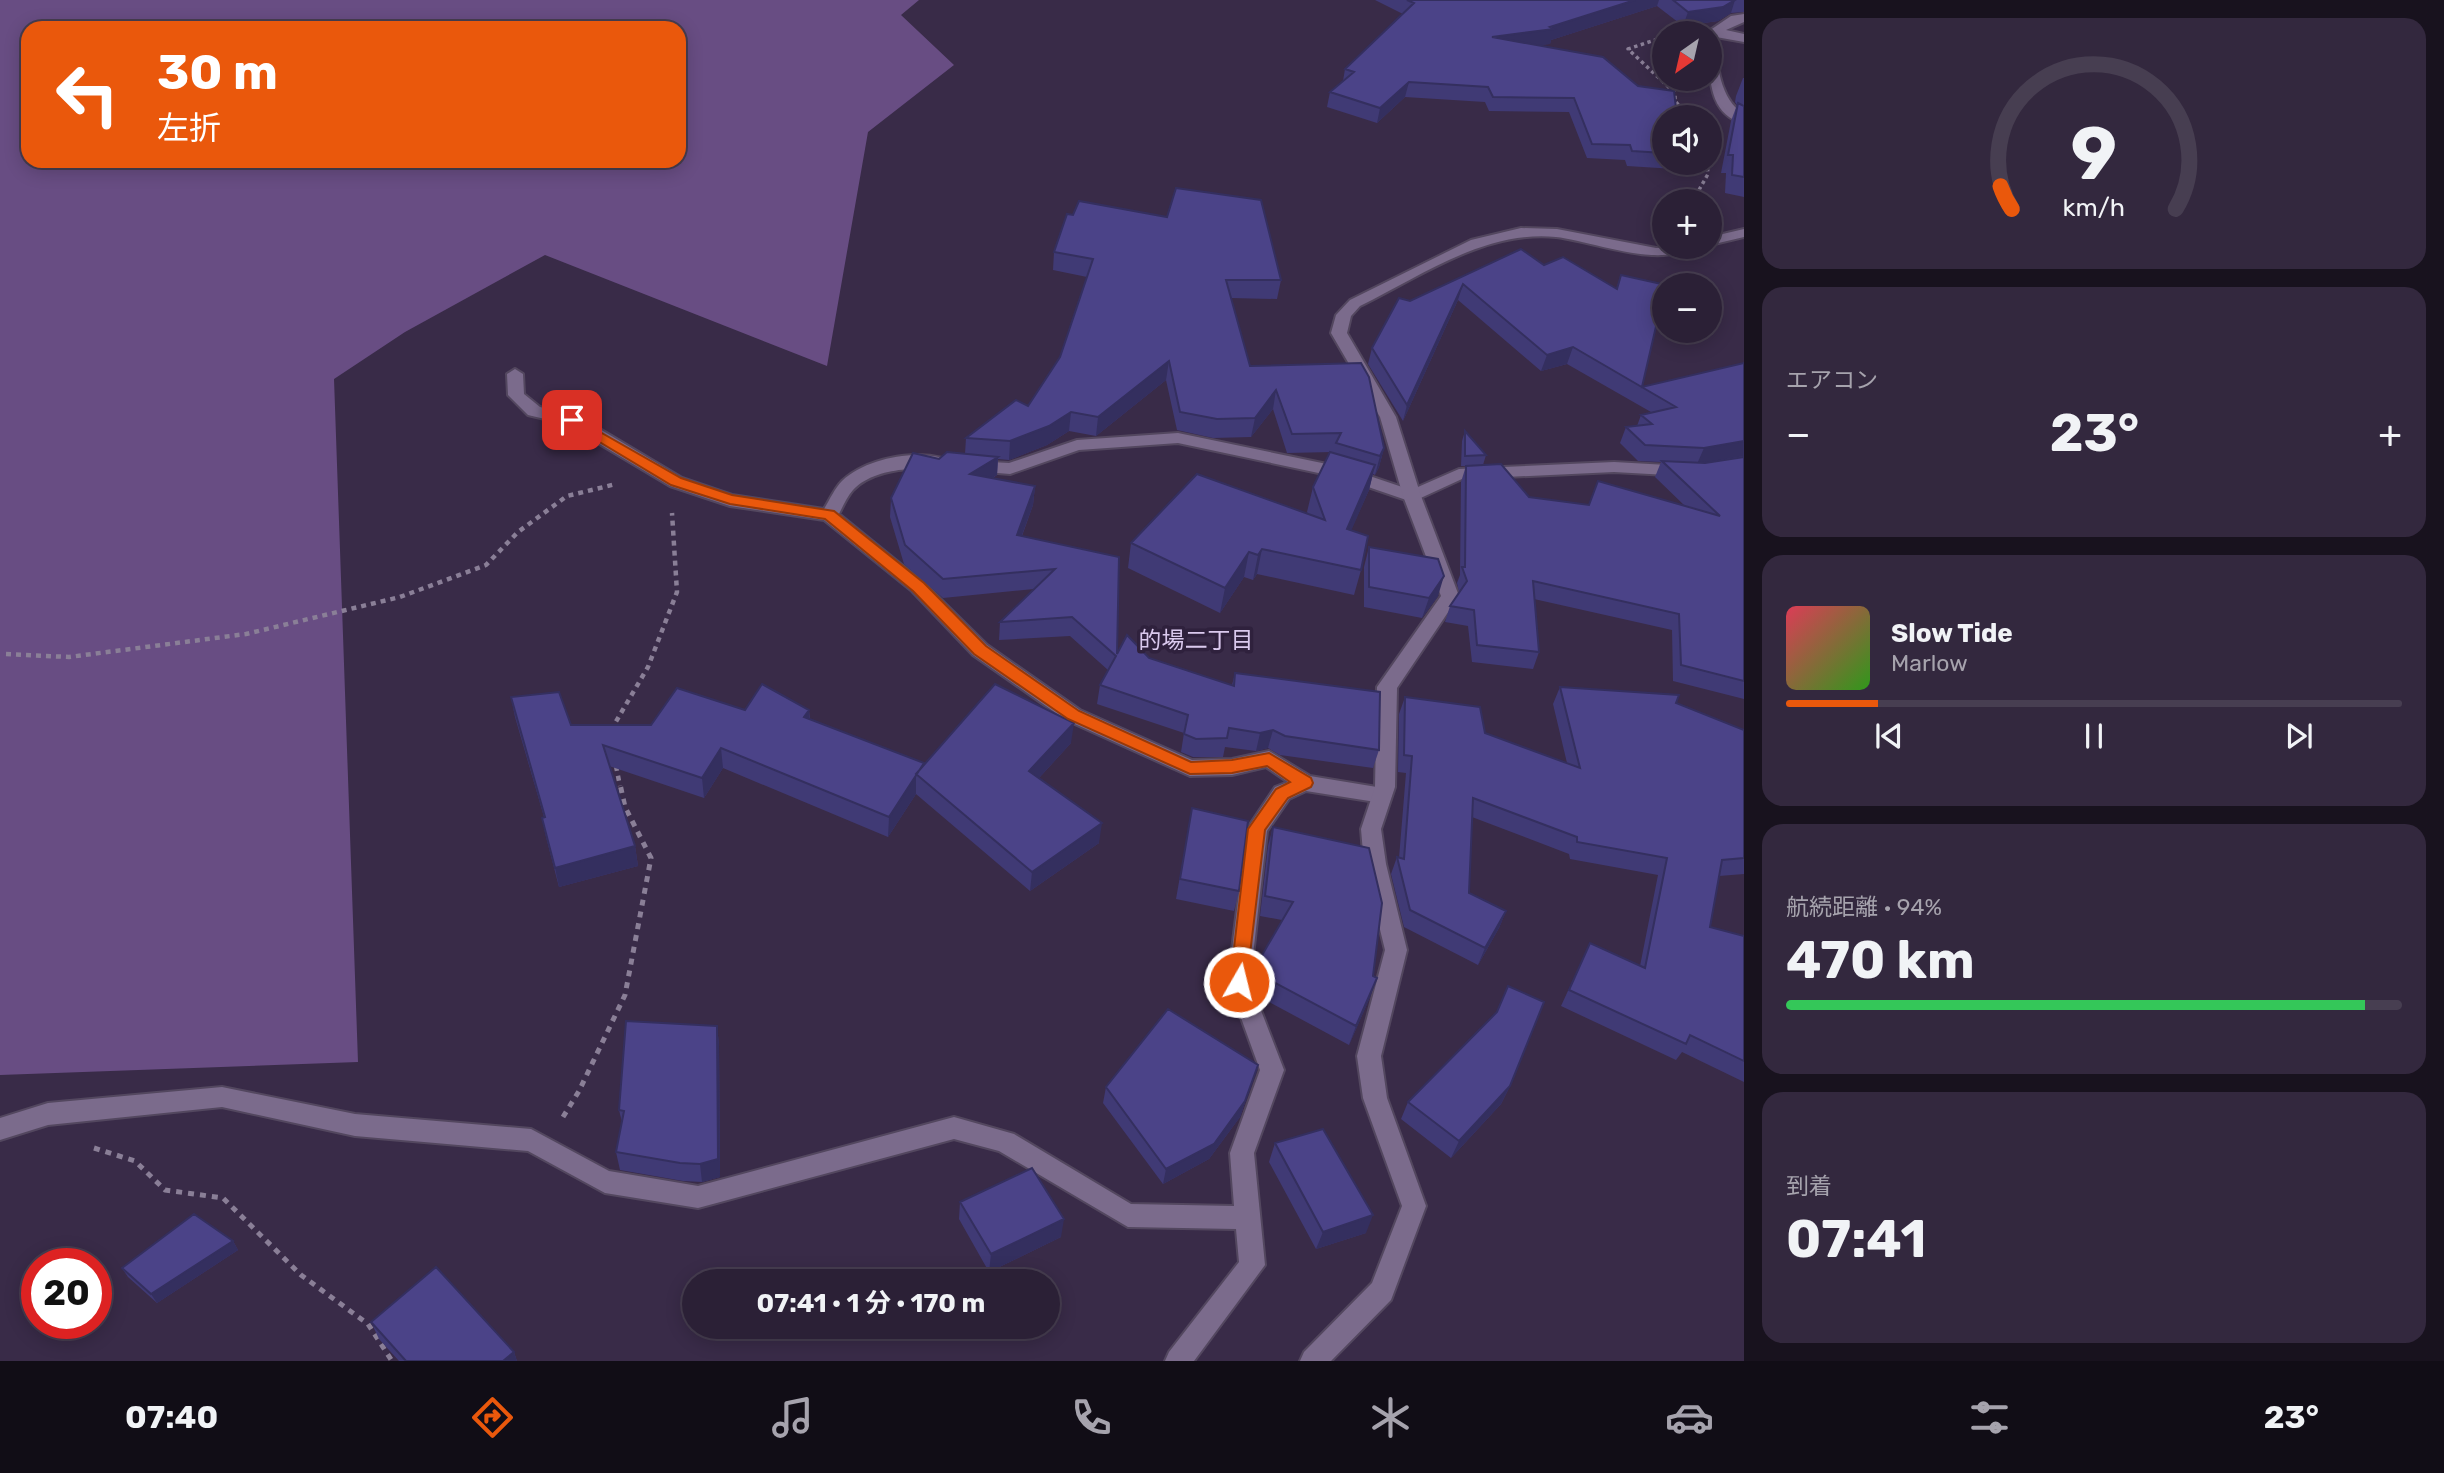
<!DOCTYPE html>
<html lang="ja">
<head>
<meta charset="utf-8">
<style>
  body { margin:0; font-family:Rubik,"Noto Sans JP",sans-serif; background:#33283e; color:#f1f3f6; height:100vh; display:flex; flex-direction:column; font-size:26px; white-space:nowrap }
  * { box-sizing:border-box; margin:0 }
  p { font-size:23px; color:#a6a3ad }
  .icon { flex:none; width:38px; height:38px; fill:none; stroke:currentColor; stroke-width:2; stroke-linecap:round; stroke-linejoin:round }
  .map { position:relative; flex:1; overflow:hidden }
  .sheet { display:flex; flex-direction:column; gap:18px; padding:18px; background:#18121e; width:700px }
  .sheet>* { flex:none }
  .guide { position:absolute; left:21px; top:21px; width:665px; height:147px; border-radius:21px; box-shadow:0 4px 18px #0003,0 0 0 2px #473e51; background:#ea580c; color:#fff; overflow:hidden }
  .needle { width:46px; rotate:214deg }
  .tools { position:absolute; left:1652px; top:21px; display:grid; gap:14px }
  .tools a { display:grid; place-items:center; width:70px; height:70px; border-radius:50%; background:#2b2036; box-shadow:0 4px 18px #0003,0 0 0 2px #473e51; font-size:35px }
  .speed { position:absolute; left:21px; top:1248px; display:flex; gap:14px; font-size:35px; font-weight:700; text-align:center }
  .speed>* { display:grid; place-content:center; width:91px; height:91px; border-radius:50%; background:#2b2036; box-shadow:0 4px 18px #0003,0 0 0 2px #473e51; line-height:1 }
  .speed .limit { border:10px solid #d22; background:#fff; color:#111 }
  .pin { position:absolute; display:grid; place-items:center; width:60px; height:60px; color:#fff; margin:-30px; border-radius:14px; box-shadow:0 4px 10px #0006 }
  .me { position:absolute; width:77px; margin:-38px; rotate:8deg; stroke-linejoin:round; filter:drop-shadow(0 0 5px #0008) }
  .turn { display:flex; align-items:center; gap:24px; height:147px; padding:0 21px; font-size:32px }
  .turn .icon { width:91px; height:91px; stroke-width:2.5 }
  .turn b { display:block; font-size:49px; line-height:60px }
  .big { font-size:52px; font-weight:700; line-height:1.1 }
  .sheet .widget { flex:1; display:flex; flex-direction:column; justify-content:center; gap:10px; min-width:0; padding:0 24px; border-radius:21px; background:#33283e }
  .sheet .dial { align-items:center; gap:0 }
  .dial svg { height:182px; overflow:visible; fill:none; stroke:#473e51; stroke-width:7; stroke-linecap:round; text-anchor:middle }
  .dial text { fill:#f1f3f6; stroke:none }
  .song { display:flex; align-items:center; gap:21px }
  .cover { width:84px; height:84px; border-radius:10px; background:linear-gradient(135deg,hsl(350 70% 55%),hsl(110 70% 35%)) }
  .played { height:7px; border-radius:4px; background:linear-gradient(90deg,#ea580c 15%,#473e51 15%) }
  .keys { display:flex; justify-content:space-around; direction:ltr }
  .heat { display:flex; justify-content:space-between; align-items:center; font-size:38px; direction:ltr }
  .charge { height:10px; border-radius:5px; background:linear-gradient(90deg,#34c759 94%,#473e51 0) }
  .trip { position:absolute; left:682px; top:1269px; width:378px; height:70px; border-radius:35px; background:#2b2036; box-shadow:0 4px 18px #0003,0 0 0 2px #473e51; font-weight:700; line-height:70px; text-align:center }
  .tab-bar { display:flex; height:112px; justify-content:space-around; align-items:center; background:#110d16; color:#a6a3ad }
  .tab-bar .icon { width:49px; height:49px }
  .tab-bar .on { color:#ea580c }
  .tab-bar b { font-size:32px; color:#f1f3f6 }
  main { display:flex; flex:1; min-height:0 }
  .map>svg:first-child { display:block }
  .green { fill:#684d83; fill-rule:evenodd }
  .lines { fill:none; stroke-linecap:round; stroke-linejoin:round }
  .service-casing { stroke:#53475f; stroke-width:4 }
  .minor-casing { stroke:#53475f; stroke-width:4 }
  .path-far2 { stroke:#8a7f97; stroke-width:3.5; stroke-dasharray:3.5 3.5; stroke-linecap:butt }
  .path-far1 { stroke:#8a7f97; stroke-width:4.5; stroke-dasharray:5 5; stroke-linecap:butt }
  .path { stroke:#8a7f97; stroke-width:5; stroke-dasharray:6 6; stroke-linecap:butt }
  .service { fill:#7b6b8c; fill-rule:evenodd }
  .minor { fill:#7b6b8c; fill-rule:evenodd }
  .wall { fill:#403a75 }
  .shaded-wall { fill:#342f5f }
  .building { fill:#4b4388; stroke:#342f5f; stroke-width:2 }
  .route { fill:#ea580c; stroke:#983908; stroke-width:2 }
  .labels { text-anchor:middle; dominant-baseline:central; stroke-width:7; stroke-linejoin:round; paint-order:stroke }
  .neighbourhood-label { font-size:23px; fill:#dac9ee; stroke:#2f213d }
</style>
</head>
<body>
<main>
<div class="map">
<svg width="1744" height="1361" viewBox="0 0 1744 1361">
  <rect width="100%" height="100%" fill="#392b48"/>
  <path class="green" d="M0,0H919L901,15L954,65L868,132L827,366L545,255L405,332L334,379L358,1062L0,1075ZM28,28H679V161H28Z"/>
  <g class="lines">
    <g class="service-casing">
      <path id="service" d="M515,369L523,374L524,394L540,407L578,416L682,478L732,495L824,509C830,499 835,488 842,481C866,459 911,450 942,458L944,462C935,473 881,461 853,490C847,497 843,506 839,514L924,583L987,645L1080,710L1192,760L1232,759L1269,751L1310,776L1389,789L1392,795L1389,801L1382,803L1306,791L1289,799L1267,831L1250,982L1284,1070L1254,1153L1265,1265L1194,1361H1165L1169,1352L1239,1262L1236,1229L1128,1227L999,1151L954,1139L698,1208L605,1193L528,1151L355,1136L222,1107L48,1125L0,1140V1118L48,1103L222,1087L355,1114L531,1129L609,1171L698,1186L954,1117L1014,1134L1131,1204L1234,1206L1230,1153L1260,1070L1228,982L1247,829L1275,787L1288,782L1266,767L1232,775L1190,776L1066,720L973,655L912,591L824,520L730,506L670,486L566,424L528,415L508,395L507,374Z
        M1178,433L1346,468L1411,490L1459,469L1614,462L1685,466L1694,471L1685,476L1614,472L1462,479L1412,502L1342,478L1178,443L1079,450L1010,474L973,471L965,466L973,461L1009,463L1077,440Z"/>
    </g>
    <g class="minor-casing">
      <path id="minor" d="M1744,14V22L1726,30L1744,34V42L1716,37C1716,63 1720,100 1744,114V124C1703,112 1710,67 1710,33H1706L1731,16Z
        M1521,228L1557,229L1656,248L1687,247C1663,269 1587,240 1556,237C1485,230 1421,276 1360,306L1351,316L1347,333L1396,417L1421,496L1459,596L1397,688L1395,787L1381,829L1386,864L1407,950L1381,1056L1387,1098L1426,1206L1391,1300L1331,1361H1300L1304,1352L1372,1283L1402,1206L1363,1098L1357,1056L1385,950L1364,864L1361,829L1375,787L1377,687L1441,596L1403,496L1380,417L1331,333L1336,315L1350,300L1471,240Z
        M1744,229V237L1710,245V237Z"/>
    </g>
    <path class="path-far2" d="M1664,37L1628,49L1675,93V101L1689,117
      M1699,190L1708,174L1707,163"/>
    <path class="path-far1" d="M6,654L69,657L246,634L400,597L486,565L518,532L567,496L616,484
      M611,730L648,667L677,592L672,513
      M616,766L620,786"/>
    <path class="path" d="M563,1117L579,1091L625,995L651,858L625,807L620,784
      M94,1148L135,1161L165,1190L223,1198L301,1275L368,1324L392,1361"/>
    <use href="#service" class="service"/>
    <use href="#minor" class="minor"/>
  </g>
  <path class="wall" d="M1375,0H1744V12L1731,13L1718,21L1683,26L1657,6L1551,40L1550,44L1537,45L1664,117V163H1678L1675,169L1627,166L1625,160L1587,158L1569,112L1489,111L1485,102L1405,97L1377,123L1327,107L1330,92L1343,81L1345,69L1403,14Z
    M1743,78H1744V197L1725,193L1726,173H1721L1731,121L1737,105L1735,102L1736,96Z
    M1521,249L1544,265L1616,289L1621,275L1642,387L1744,363V699L1673,681L1672,630L1534,599L1539,652L1533,669L1472,662L1468,626L1445,622L1450,606L1459,592L1457,583L1460,575L1461,482L1466,466H1461L1462,441L1465,431L1486,455L1483,465L1529,497L1589,505L1685,506L1655,477L1661,462L1638,461L1620,443L1626,427L1637,426L1641,415L1651,412L1567,364L1541,371L1458,300L1403,421L1368,364L1372,348L1410,301Z
    M1054,252L1281,280L1277,299L1231,298L1250,366L1384,448L1379,467L1375,475L1373,474L1369,490L1351,530L1361,570L1354,595L1257,574L1253,580L1244,577L1220,613L1128,568L1131,543L1308,514L1307,512L1313,487L1333,452L1287,453L1273,409L1251,437L1213,438L1177,430L1166,380L1096,436L1069,431L1047,445L1009,460L998,459L997,475L993,478L1035,486L1033,505L1022,536L1119,557L1117,654L1149,658L1232,685L1235,673L1379,750L1373,768L1280,755L1268,748L1256,751L1225,747L1223,757H1193L1181,752L1184,733L1097,704L1100,685L1108,670L1070,636L999,640L1000,622L1034,589L943,598L904,564L890,517L891,498L939,459L965,454L966,438L1028,406L1060,357L1087,277L1053,270Z
    M1369,547L1438,596L1422,618L1364,607V567Z
    M1560,687L1676,703L1744,730V874L1719,876L1710,927L1744,936V1082L1682,1052L1676,1060L1561,1006L1590,943L1640,966L1658,875L1570,859L1569,854L1472,817L1469,893L1506,911L1499,928L1478,965L1404,927L1391,874L1397,857L1399,858L1406,773L1398,772L1399,714L1405,697L1485,733L1567,763L1553,704Z
    M511,697L571,725H651L745,710H809L810,719L923,766L1071,743L1039,778L1099,843L1030,891L916,794L888,837L723,768L704,798L609,766L635,846L638,866L559,887L546,837L542,818L544,817L515,717Z
    M1192,808L1239,891L1234,911L1176,899Z
    M1273,827L1370,997L1349,1045L1258,996L1253,982L1258,962L1282,920L1260,916L1268,846Z
    M1508,986L1510,1086L1501,1104L1451,1158L1401,1119L1408,1102L1496,1013Z
    M717,1026L719,1045L720,1177L702,1182L683,1181L620,1170L616,1152L622,1122L619,1110Z
    M1258,1065L1240,1117L1209,1159L1163,1184L1103,1103L1106,1087Z
    M1275,1143L1366,1233L1316,1249L1269,1162Z
    M960,1202L1061,1237L989,1272L959,1219Z
    M233,1241L238,1250L157,1303L128,1277L122,1268Z
    M371,1322L514,1352L517,1361H399L379,1339Z"/>
  <path class="shaded-wall" d="M1635,0H1659L1657,6L1551,40L1550,44L1488,52L1492,37L1550,27Z
    M1735,0L1731,13L1718,21L1683,26L1688,12Z
    M1409,82L1405,97L1377,123L1380,108Z
    M1463,284L1458,300L1403,421L1407,405Z
    M1573,347L1567,364L1541,371L1547,355Z
    M1169,361L1166,380L1096,436L1098,417Z
    M1276,390L1273,409L1251,437L1255,418Z
    M1071,412L1069,431L1047,445L1009,460L1010,441Z
    M1744,441V456L1697,464L1704,448Z
    M1384,448L1379,467L1375,475L1380,456Z
    M998,457L997,475L969,492L970,474Z
    M1375,465L1369,490L1341,554L1347,529Z
    M1035,486L1033,505L1015,554L1017,535Z
    M1262,549L1257,574L1253,580L1258,555Z
    M1249,552L1244,577L1220,613L1225,588Z
    M1444,576L1438,596L1422,618L1429,598Z
    M809,710L810,730L804,717Z
    M1074,723L1071,743L1027,791L1029,771Z
    M1273,730L1268,748L1256,751L1260,733Z
    M721,748L723,768L704,798L702,778Z
    M916,774V794L888,837L889,817Z
    M1102,823L1099,843L1030,891L1032,872Z
    M635,846L638,866L559,887L555,868Z
    M1506,911L1499,928L1478,965L1485,948Z
    M1377,978L1370,997L1349,1045L1356,1026Z
    M717,1026L719,1045L720,1177L702,1182L700,1164Z
    M1258,1065L1240,1117L1209,1159L1163,1184L1166,1169Z
    M1510,1086L1501,1104L1451,1158L1459,1141Z
    M1373,1215L1366,1233L1316,1249L1323,1232Z
    M1064,1219L1061,1237L989,1272L991,1254Z
    M233,1241L238,1250L157,1303L151,1294Z
    M514,1352L517,1361H503Z"/>
  <path class="building" d="M1407,0H1635L1550,27L1554,29L1492,37L1603,57L1638,86L1674,91L1677,117H1664V153L1632,151L1630,145L1592,144L1574,98L1493,97L1488,87L1409,82L1380,108L1330,92L1354,72L1345,69L1414,3Z
    M1673,0H1735L1723,7L1688,12Z
    M1738,103L1744,106V177L1732,175L1733,155H1728Z
    M1176,188L1261,200L1281,280H1226L1250,366L1361,363L1369,377L1384,448L1380,456L1336,443L1341,433L1292,434L1276,390L1255,418L1217,419L1180,412L1169,361L1098,417L1071,412L1049,426L1010,441L966,438L1016,400L1028,406L1060,357L1093,259L1054,252L1067,214L1073,215L1079,201L1167,217Z
    M1521,249L1544,265L1563,257L1617,289L1621,275L1666,285H1664V292L1642,387L1744,363V441L1704,448L1645,445L1626,427L1652,424L1641,415L1676,407L1573,347L1547,355L1463,284L1407,405L1372,348L1399,298L1410,301Z
    M1465,431L1486,455L1465,456Z
    M947,452L998,457L970,474L1035,486L1017,535L1119,557L1117,654L1127,635L1149,658L1234,686L1235,673L1380,692L1379,750L1285,736L1273,730L1260,733L1229,728L1227,738L1196,739L1184,734L1188,715L1100,685L1116,656L1072,617L1000,622L1055,569L943,579L905,545L891,498L913,453L939,459Z
    M1330,452L1375,465L1347,529L1368,536L1361,570L1262,549L1258,555L1249,552L1225,588L1131,543L1197,474L1325,520L1313,487Z
    M1744,457V681L1681,665L1679,614L1533,581L1539,652L1477,645L1474,610L1450,606L1467,581L1462,567H1465L1466,466L1501,464L1529,497L1589,505L1598,481L1720,516L1662,461L1705,463Z
    M1369,547L1438,559L1444,576L1429,598L1369,587Z
    M762,684L809,710L804,717L924,763L889,817L721,748L702,778L603,745L635,846L555,868L542,818L545,817L511,697L559,692L571,725H651L677,688L745,710Z
    M995,684L1074,723L1029,771L1102,823L1032,872L916,774Z
    M1560,687L1679,695L1676,703L1744,730V858L1722,860L1710,927L1744,936V1061L1690,1035L1686,1044L1569,990L1590,943L1645,968L1667,858L1577,842V837L1473,798L1469,893L1506,911L1485,948L1410,910L1397,857L1404,859L1412,756L1404,755L1405,697L1480,707L1485,733L1580,768Z
    M1192,808L1248,821L1239,891L1180,879Z
    M1273,827L1369,848L1382,903L1373,976L1377,978L1356,1026L1264,977L1258,962L1293,902L1265,896Z
    M1508,986L1544,1002L1510,1086L1459,1141L1408,1102L1497,1012Z
    M1168,1009L1258,1065L1245,1101L1214,1144L1166,1169L1106,1087Z
    M626,1021L717,1026L718,1159L700,1164L680,1163L616,1152L624,1111L619,1110Z
    M1323,1129L1373,1215L1323,1232L1275,1143Z
    M1032,1168L1064,1219L991,1254L960,1202Z
    M194,1214L233,1241L151,1294L122,1268Z
    M436,1267L514,1352L503,1361H406L371,1322Z"/>
  <path class="route" d="M572,416L681,478L732,495L834,511L924,583L986,646L1079,711L1191,762L1232,760L1269,753L1311,778L1313,783L1311,787L1288,798L1265,830L1246,987H1233L1230,982L1248,829L1276,789L1290,782L1267,766L1232,773L1190,774L1068,719L974,654L913,591L825,519L730,504L671,485L568,423V417Z"/>
  <g class="labels">
    <g class="neighbourhood-label">
      <text x="1196" y="640">的場二丁目</text>
    </g>
  </g>
</svg>
<div class="tools">
<a><svg class="needle" viewBox="-14 -14 28 28"><path d="M0-13l5 13h-10z" fill="#e53935"/><path d="M0 13l5-13h-10z" fill="#a6a3ad"/></svg></a>
<a><svg class="icon" aria-label="sound" viewBox="0 0 24 24"><path d="M4 9h4l5-4v14l-5-4H4zM17 9q2 3 0 6"/></svg></a>
<a>+</a>
<a>−</a>
</div>
<div class="speed"><div class="limit">20</div></div>
<div class="pin" style="left:572px;top:420px;background:#d93025"><svg class="icon" aria-label="arrive" viewBox="0 0 24 24"><path d="M6 21V4h12l-3 4 3 4H6"/></svg></div>
<svg class="me" style="left:1239px;top:982px" viewBox="-20 -20 40 40"><circle r="17" fill="#ea580c" stroke="#fff" stroke-width="3"/><path d="M0-11L8 9 0 5-8 9z" fill="#fff"/></svg>
<div class="trip">07:41 · 1 分 · 170 m</div>
<div class="guide">
<div class="turn"><svg class="icon" aria-label="left" viewBox="0 0 24 24"><path d="M17 20v-9H6M10 6l-5 5 5 5"/></svg><div><b>30 m</b>左折</div></div>
</div>
</div>
<section class="sheet">
<div class="widget dial"><svg viewBox="0 0 100 80">
<path d="M14 69A42 42 0 1 1 86 69"/>
<path d="M14 69A42 42 0 0 1 9 59" stroke="#ea580c"/>
<text x="50" y="56" font-size="32" font-weight="700">9</text>
<text x="50" y="72" font-size="11">km/h</text>
</svg></div>
<div class="widget"><p>エアコン</p>
<div class="heat"><a>−</a><b class="big">23°</b><a>+</a></div>
</div>
<div class="widget">
<div class="song"><i class="cover"></i><div><b>Slow Tide</b><p>Marlow</p></div></div>
<div class="played"></div>
<div class="keys"><svg class="icon" aria-label="previous" viewBox="0 0 24 24"><path d="M18 5L8 12l10 7zM5 5v14"/></svg><svg class="icon" aria-label="pause" viewBox="0 0 24 24"><path d="M8 5v14M16 5v14"/></svg><svg class="icon" aria-label="next" viewBox="0 0 24 24"><path d="M6 5l10 7-10 7zM19 5v14"/></svg></div>
</div>
<div class="widget"><p>航続距離 · 94%</p><b class="big">470 km</b><div class="charge"></div></div>
<div class="widget"><p>到着</p><b class="big">07:41</b></div>
</section>
</main>
<nav class="tab-bar">
<b>07:40</b>
<svg class="icon on" aria-label="directions" viewBox="0 0 24 24"><path d="M12 3l9 9-9 9-9-9zM9 14v-3h6M13 9l2 2-2 2"/></svg>
<svg class="icon" aria-label="music" viewBox="0 0 24 24"><path d="M9 18V5l10-2v13"/><circle cx="6" cy="18" r="3"/><circle cx="16" cy="16" r="3"/></svg>
<svg class="icon" aria-label="phone" viewBox="0 0 24 24"><path d="M5 4h4l2 5-3 2q2 4 5 5l2-3 5 2v4C11 20 4 13 5 4z"/></svg>
<svg class="icon" aria-label="climate" viewBox="0 0 24 24"><path d="M12 3v18M4 7l16 10M4 17L20 7"/></svg>
<svg class="icon" aria-label="car" viewBox="0 0 24 24"><path d="M5 17H2v-5l4-1 3-4h7l3 4 3 1v5h-3M9 17h6M6 11h13"/><circle cx="7" cy="17" r="2"/><circle cx="17" cy="17" r="2"/></svg>
<svg class="icon" aria-label="filters" viewBox="0 0 24 24"><path d="M4 7h16M4 17h16"/><circle cx="9" cy="7" r="2"/><circle cx="15" cy="17" r="2"/></svg>
<b>23°</b>
</nav>
</body>
</html>
